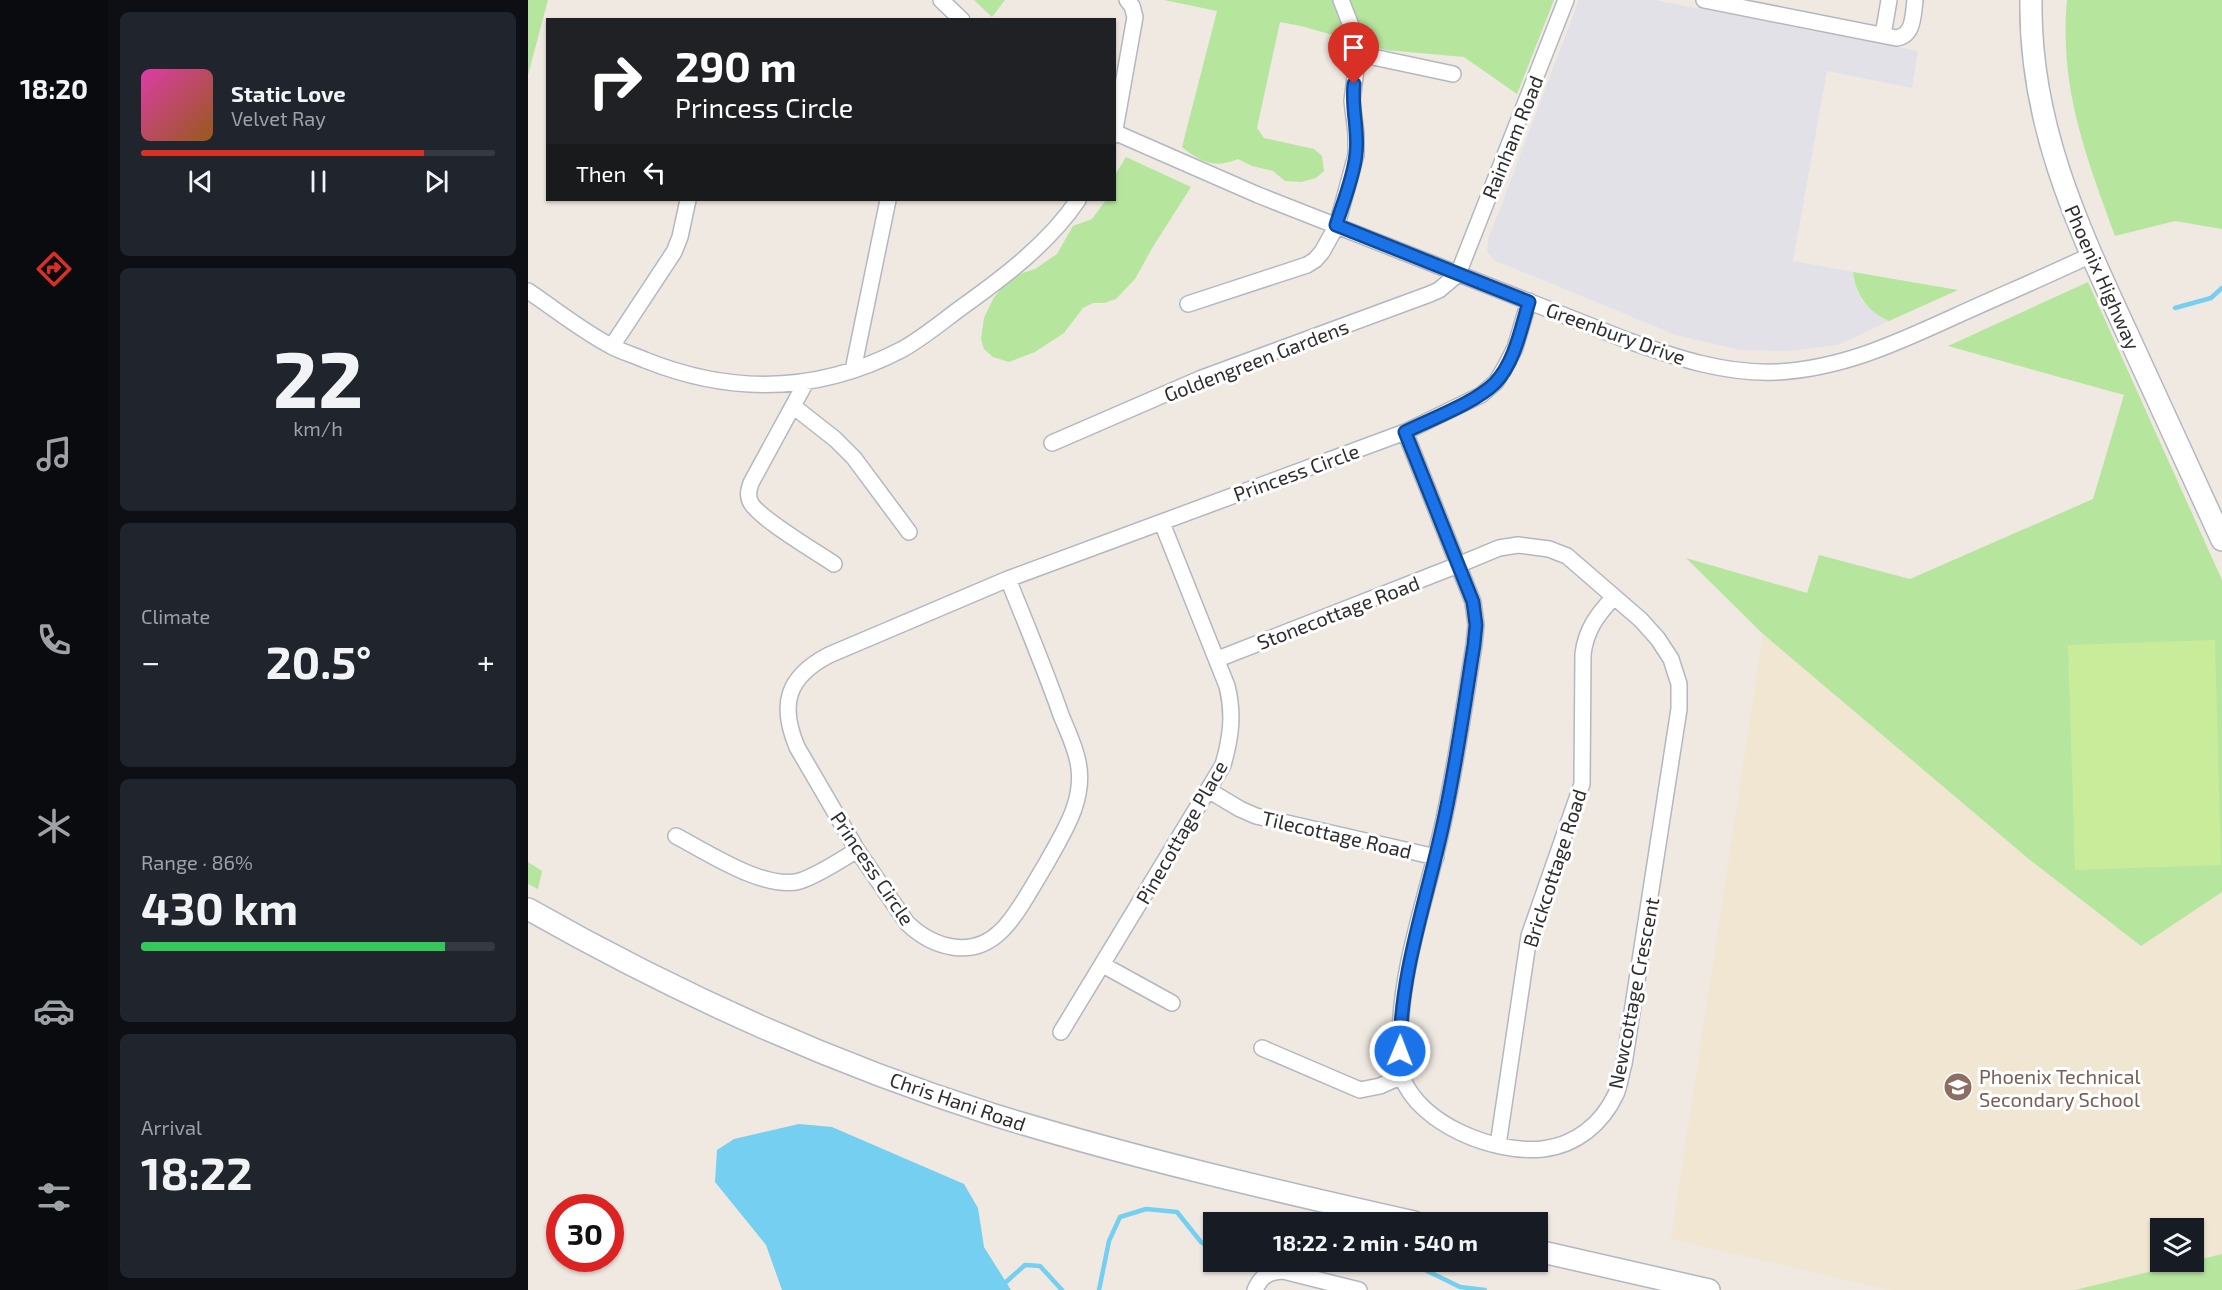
<!DOCTYPE html>
<html lang="en">
<head>
<meta charset="utf-8">
<style>
  body { margin:0; font-family:"Exo 2",sans-serif; background:#20242c; color:#f1f3f6; height:100vh; display:flex; flex-direction:column; font-size:22px; white-space:nowrap }
  * { box-sizing:border-box; margin:0 }
  p { font-size:20px; color:#9ea1a6 }
  .icon { flex:none; width:33px; height:33px; fill:none; stroke:currentColor; stroke-width:2; stroke-linecap:round; stroke-linejoin:round }
  .map { position:relative; flex:1; overflow:hidden }
  .drawer { display:flex; flex-direction:column; gap:12px; padding:12px; background:#0d0f14; width:420px }
  .drawer>* { flex:none }
  .guide { position:absolute; left:18px; top:18px; width:570px; height:183px; border-radius:0px; box-shadow:0 2px 4px #0004; background:#202124; color:#fff; overflow:hidden }
  .controls { position:absolute; left:1622px; top:1218px; display:grid; gap:12px }
  .controls a { display:grid; place-items:center; width:54px; height:54px; border-radius:0px; background:#171b24; box-shadow:0 2px 4px #0004; font-size:30px }
  .speed { position:absolute; left:18px; top:1194px; display:flex; gap:12px; font-size:30px; font-weight:700; text-align:center }
  .speed>* { display:grid; place-content:center; width:78px; height:78px; border-radius:50%; background:#171b24; box-shadow:0 2px 4px #0004; line-height:1 }
  .speed .limit { border:9px solid #d22; background:#fff; color:#111 }
  .pin { position:absolute; display:grid; place-items:center; width:51px; height:51px; color:#fff; margin:-62px -26px; border-radius:50% 50% 50% 0; rotate:-45deg; box-shadow:0 0 6px #0007 }
  .pin .icon { rotate:45deg }
  .me { position:absolute; width:66px; margin:-33px; rotate:1deg; stroke-linejoin:round; filter:drop-shadow(0 0 4px #0008) }
  .turn { display:flex; align-items:center; gap:21px; height:126px; padding:0 30px; font-size:27px }
  .turn .icon { width:78px; height:78px; stroke-width:2.5 }
  .turn b { display:block; font-size:42px; line-height:51px }
  .then { display:flex; align-items:center; height:57px; padding:0 30px; background:#0003; gap:12px; font-size:22px }
  .big { font-size:45px; font-weight:700; line-height:1.1 }
  .drawer .tile { flex:1; display:flex; flex-direction:column; justify-content:center; gap:9px; min-width:0; padding:0 21px; border-radius:9px; background:#20242c }
  .drawer .dial { align-items:center; gap:0 }
  .dial b { font-size:78px; line-height:1 }
  .song { display:flex; align-items:center; gap:18px }
  .cover { width:72px; height:72px; border-radius:9px; background:linear-gradient(135deg,hsl(320 70% 55%),hsl(30 70% 35%)) }
  .played { height:6px; border-radius:3px; background:linear-gradient(90deg,#d93025 80%,#363941 80%) }
  .keys { display:flex; justify-content:space-around; direction:ltr }
  .heat { display:flex; justify-content:space-between; align-items:center; font-size:33px; direction:ltr }
  .charge { height:9px; border-radius:4px; background:linear-gradient(90deg,#34c759 86%,#363941 0) }
  .trip { position:absolute; left:675px; top:1212px; width:345px; height:60px; border-radius:0px; background:#171b24; box-shadow:0 2px 4px #0004; font-weight:700; line-height:60px; text-align:center }
  main { display:flex; flex:1; min-height:0 }
  .tab-bar { display:flex; flex-direction:column; width:108px; justify-content:space-around; align-items:center; background:#090b0e; color:#9ea1a6 }
  .tab-bar .icon { width:42px; height:42px }
  .tab-bar .active { color:#d93025 }
  .tab-bar b { font-size:27px; color:#f1f3f6 }
  .map>svg:first-child { display:block }
  .industrial { fill:#e3e1e8 }
  .education { fill:#f0e6d1 }
  .green { fill:#b6e59e }
  .pitch { fill:#c9ec9a }
  .water { fill:#75cff0 }
  .lines { fill:none; stroke-linecap:round; stroke-linejoin:round }
  .stream { stroke:#75cff0; stroke-width:4.5 }
  .minor-casing { stroke:#b4b7c1; stroke-width:18 }
  .secondary-casing { stroke:#b4b7c1; stroke-width:24 }
  .minor { stroke:#fff; stroke-width:15 }
  .secondary { stroke:#fff; stroke-width:21 }
  .route-casing { stroke:#114b97; stroke-width:15 }
  .route { stroke:#1a73e8; stroke-width:10 }
  .labels { text-anchor:middle; dominant-baseline:central; stroke-width:6; stroke-linejoin:round; paint-order:stroke }
  .street-label { font-size:20px; fill:#2e2e2e; stroke:#fff }
  .education-label { font-size:20px; fill:#785e54; stroke:#fff; text-anchor:start }
</style>
</head>
<body>
<main>
<nav class="tab-bar">
<b>18:20</b>
<svg class="icon active" aria-label="directions" viewBox="0 0 24 24"><path d="M12 3l9 9-9 9-9-9zM9 14v-3h6M13 9l2 2-2 2"/></svg>
<svg class="icon" aria-label="music" viewBox="0 0 24 24"><path d="M9 18V5l10-2v13"/><circle cx="6" cy="18" r="3"/><circle cx="16" cy="16" r="3"/></svg>
<svg class="icon" aria-label="phone" viewBox="0 0 24 24"><path d="M5 4h4l2 5-3 2q2 4 5 5l2-3 5 2v4C11 20 4 13 5 4z"/></svg>
<svg class="icon" aria-label="climate" viewBox="0 0 24 24"><path d="M12 3v18M4 7l16 10M4 17L20 7"/></svg>
<svg class="icon" aria-label="car" viewBox="0 0 24 24"><path d="M5 17H2v-5l4-1 3-4h7l3 4 3 1v5h-3M9 17h6M6 11h13"/><circle cx="7" cy="17" r="2"/><circle cx="17" cy="17" r="2"/></svg>
<svg class="icon" aria-label="filters" viewBox="0 0 24 24"><path d="M4 7h16M4 17h16"/><circle cx="9" cy="7" r="2"/><circle cx="15" cy="17" r="2"/></svg>
</nav>
<section class="drawer">
<div class="tile">
<div class="song"><i class="cover"></i><div><b>Static Love</b><p>Velvet Ray</p></div></div>
<div class="played"></div>
<div class="keys"><svg class="icon" aria-label="previous" viewBox="0 0 24 24"><path d="M18 5L8 12l10 7zM5 5v14"/></svg><svg class="icon" aria-label="pause" viewBox="0 0 24 24"><path d="M8 5v14M16 5v14"/></svg><svg class="icon" aria-label="next" viewBox="0 0 24 24"><path d="M6 5l10 7-10 7zM19 5v14"/></svg></div>
</div>
<div class="tile dial"><b>22</b><p>km/h</p></div>
<div class="tile"><p>Climate</p>
<div class="heat"><a>−</a><b class="big">20.5°</b><a>+</a></div>
</div>
<div class="tile"><p>Range · 86%</p><b class="big">430 km</b><div class="charge"></div></div>
<div class="tile"><p>Arrival</p><b class="big">18:22</b></div>
</section>
<div class="map">
<svg width="1694" height="1290" viewBox="0 0 1694 1290">
  <rect width="100%" height="100%" fill="#efe9e1"/>
  <path class="industrial" d="M1051,0H1126L1390,51L1384,88L1299,71L1265,261L1325,272L1330,293L1335,302L1351,316L1361,321L1310,345L1261,351L1212,350L1148,335L966,260L959,251L960,240Z"/>
  <path class="education" d="M1235,634L1502,860L1613,946L1694,892V1254L1665,1261V1228H1632V1262H1664L1547,1290H1362L1143,1239Z"/>
  <path class="green" d="M0,0H20L0,75Z
    M446,0H477L464,17Z
    M636,0H1026L989,94L936,57L858,50L773,26L752,22L729,128L736,138L786,149L794,156L796,171L788,178L773,182L757,181L745,171L724,166L710,159C686,169 673,162 654,147L689,11Z
    M1539,0H1694V229L1647,221L1587,236C1558,156 1531,88 1539,0Z
    M598,157L663,187L626,245L607,279L588,299L576,303H565L555,308L536,333L507,352L481,362L465,357L456,349L453,339L456,318L465,299L478,282L486,276L507,269L529,254L545,226L564,219L578,200H586L587,175Z
    M1325,272L1430,290L1361,321C1339,311 1328,295 1325,272Z
    M1560,282L1694,580V892L1613,946L1502,860L1235,634L1158,558L1279,593L1291,555L1382,579L1565,499L1596,395L1420,346Z
    M0,862L14,871L10,889L0,884Z
    M1694,1254V1290H1547Z"/>
  <path class="pitch" d="M1687,640L1693,865L1547,870L1540,645Z"/>
  <path class="water" d="M271,1124L304,1127L436,1184L450,1208L456,1247L483,1290H254L238,1245L187,1182L189,1150L206,1139Z"/>
  <g class="lines">
    <path class="stream" d="M1647,308L1683,298L1694,288
      M881,1262L932,1287L957,1290
      M478,1282L497,1265L512,1266L534,1290
      M571,1290L581,1241L592,1217L618,1209L649,1212L673,1242L686,1251"/>
    <g class="minor-casing">
      <path id="minor" d="M413,0L434,20
        M1176,0L1368,38C1386,36 1385,15 1387,0
        M1355,35L1361,0
        M831,54L925,74
        M586,132L730,195L1101,341C1149,358 1197,374 1248,372C1314,369 1371,342 1430,315C1474,295 1519,276 1563,255
        M586,135L607,17L604,6L599,0
        M0,291C27,309 54,331 83,346C94,352 106,355 117,360C204,395 291,393 375,349C396,337 415,321 434,307C476,277 521,243 550,200
        M660,304L779,265L787,260L794,252L809,225L828,155V133L824,101L831,46L813,0
        M84,346L146,252L152,237L160,200
        M325,370L360,200
        M278,382L223,483C221,489 219,495 222,501C227,516 290,553 306,564
        M265,406L307,439L326,458L381,532
        M524,443L674,378L902,294L911,290L930,274L1038,0
        M480,579C498,624 517,669 533,715C539,730 547,746 550,762C558,800 535,833 518,864C507,882 488,918 472,932C444,959 405,948 379,923L329,850L269,747C251,704 259,677 301,655L480,579L877,432L953,395L968,382L976,369L987,348L1001,301
        M690,659L930,565L971,548L990,545L1021,549L1039,556L1113,620L1130,639L1143,659L1151,684V709L1096,1064C1093,1073 1092,1085 1088,1094C1074,1124 1048,1145 1015,1149C967,1154 892,1125 874,1077C870,1066 871,1051 872,1041C872,963 902,890 917,814C929,758 937,701 946,645L948,625L945,602L877,432
        M680,790L712,809L728,816L908,857
        M148,836C179,852 237,891 272,881C292,874 311,861 329,850
        M575,965L644,1003
        M533,1032L695,765C703,737 706,714 699,686L634,523
        M734,1048L832,1090L852,1086L874,1076
        M970,1145L1001,936L1054,784L1055,654C1058,630 1069,615 1085,598
        M727,1290C733,1276 740,1272 755,1271L831,1290"/>
    </g>
    <g class="secondary-casing">
      <path id="secondary" d="M1503,0C1501,123 1549,225 1599,333C1631,402 1662,471 1694,540
        M0,909C146,992 303,1063 463,1114C602,1157 744,1190 886,1222
        M1010,1251L1181,1290"/>
    </g>
    <use href="#minor" class="minor"/>
    <use href="#secondary" class="secondary"/>
  </g>
  <g class="lines">
    <g class="route-casing">
      <path id="route" d="M826,84C823,108 831,130 828,154C826,176 815,203 808,225L1001,302C993,328 987,362 967,383C947,403 903,419 877,432L945,602L948,625L946,645C937,701 929,759 917,815C901,894 872,970 872,1051"/>
    </g>
    <use href="#route" class="route"/>
  </g>
  <defs>
    <g id="school-disc" transform="scale(1.5)"><circle r="9.5" fill="#8d6e63" stroke="#fff"/><path d="M0-5L7-2L0 1L-7-2ZM-4 1L0 2.5L4 1V4Q0 6-4 4Z" fill="#fff"/></g>
  </defs>
  <g fill-rule="evenodd">
    <use href="#school-disc" x="1430" y="1087"/>
  </g>
  <g class="labels">
    <g class="street-label">
      <text transform="translate(984 137) rotate(-68)">Rainham Road</text>
      <text transform="translate(1575 277) rotate(66)">Phoenix Highway</text>
      <text transform="translate(1088 333) rotate(20)">Greenbury Drive</text>
      <text transform="translate(728 360) rotate(-21)">Goldengreen Gardens</text>
      <text transform="translate(768 472) rotate(-20)">Princess Circle</text>
      <text transform="translate(810 612) rotate(-21)">Stonecottage Road</text>
      <text transform="translate(653 832) rotate(-60)">Pinecottage Place</text>
      <text transform="translate(809 834) rotate(13)">Tilecottage Road</text>
      <text transform="translate(345 868) rotate(56)">Princess Circle</text>
      <text transform="translate(1026 868) rotate(-72)">Brickcottage Road</text>
      <text transform="translate(1105 993) rotate(-79)">Newcottage Crescent</text>
      <text transform="translate(430 1101) rotate(19)">Chris Hani Road</text>
    </g>
    <g class="education-label">
      <text x="1451" y="1076">Phoenix Technical<tspan x="1451" dy="23">Secondary School</tspan></text>
    </g>
  </g>
</svg>
<div class="controls">
<a><svg class="icon" aria-label="layers" viewBox="0 0 24 24"><path d="M12 4l9 5-9 5-9-5zM3 14l9 5 9-5"/></svg></a>
</div>
<div class="speed"><div class="limit">30</div></div>
<div class="pin" style="left:826px;top:84px;background:#d93025"><svg class="icon" aria-label="arrive" viewBox="0 0 24 24"><path d="M6 21V4h12l-3 4 3 4H6"/></svg></div>
<svg class="me" style="left:872px;top:1051px" viewBox="-20 -20 40 40"><circle r="17" fill="#1a73e8" stroke="#fff" stroke-width="3"/><path d="M0-11L8 9 0 5-8 9z" fill="#fff"/></svg>
<div class="trip">18:22 · 2 min · 540 m</div>
<div class="guide">
<div class="turn"><svg class="icon" aria-label="right" viewBox="0 0 24 24"><path d="M7 20v-9h11M14 6l5 5-5 5"/></svg><div><b>290 m</b>Princess Circle</div></div>
<div class="then">Then<svg class="icon" aria-label="left" viewBox="0 0 24 24"><path d="M17 20v-9H6M10 6l-5 5 5 5"/></svg></div>
</div>
</div>
</main>
</body>
</html>
